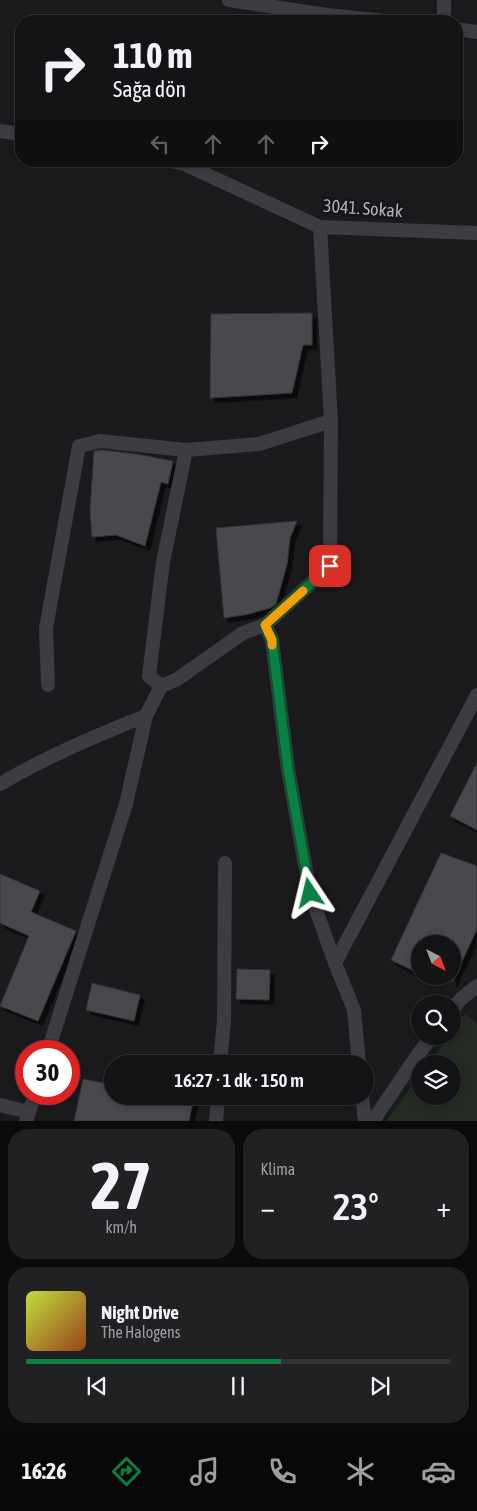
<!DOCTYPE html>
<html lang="tr">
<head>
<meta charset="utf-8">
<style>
  body { margin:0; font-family:"Asap Condensed",sans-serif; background:#212123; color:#f1f3f6; height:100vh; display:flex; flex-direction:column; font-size:19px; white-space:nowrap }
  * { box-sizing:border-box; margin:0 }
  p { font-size:16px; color:#9d9ea1 }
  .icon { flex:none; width:28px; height:28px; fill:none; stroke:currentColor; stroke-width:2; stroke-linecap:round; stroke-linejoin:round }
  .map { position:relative; height:1121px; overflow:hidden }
  .drawer { display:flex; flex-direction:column; gap:8px; padding:8px; background:#0b0b0c; flex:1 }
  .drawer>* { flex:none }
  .hud { position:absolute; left:15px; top:15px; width:448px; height:152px; border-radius:20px; box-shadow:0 2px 8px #0003,0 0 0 1px #333335; background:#141416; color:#f1f3f6; overflow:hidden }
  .needle { width:32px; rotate:138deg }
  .tools { position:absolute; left:411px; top:935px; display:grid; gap:10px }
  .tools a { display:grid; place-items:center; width:50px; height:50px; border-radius:50%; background:#141416; box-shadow:0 2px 8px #0003,0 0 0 1px #333335; font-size:25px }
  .speed { position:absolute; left:15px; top:1040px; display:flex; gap:10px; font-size:25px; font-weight:700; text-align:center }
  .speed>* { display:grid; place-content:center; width:65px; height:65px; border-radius:50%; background:#141416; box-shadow:0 2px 8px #0003,0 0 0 1px #333335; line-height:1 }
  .speed .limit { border:8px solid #d22; background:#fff; color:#111 }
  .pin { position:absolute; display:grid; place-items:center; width:42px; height:42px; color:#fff; margin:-21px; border-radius:10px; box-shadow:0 2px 8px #0006 }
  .me { position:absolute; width:55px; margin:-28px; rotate:350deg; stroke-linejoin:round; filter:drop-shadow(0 0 4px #0008) }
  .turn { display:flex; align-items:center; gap:18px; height:105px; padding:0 15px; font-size:22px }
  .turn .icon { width:65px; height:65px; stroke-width:2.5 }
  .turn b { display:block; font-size:35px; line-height:42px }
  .lanes { display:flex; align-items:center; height:48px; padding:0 15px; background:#0003; justify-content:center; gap:25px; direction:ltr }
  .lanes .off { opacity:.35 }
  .big { font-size:38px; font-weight:600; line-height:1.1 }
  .drawer .card { flex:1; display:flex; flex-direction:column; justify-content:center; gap:8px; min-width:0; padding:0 18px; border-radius:20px; background:#212123 }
  .drawer .dial { align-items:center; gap:0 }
  .dial b { font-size:65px; line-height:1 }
  .song { display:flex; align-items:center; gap:15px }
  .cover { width:60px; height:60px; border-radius:8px; background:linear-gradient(135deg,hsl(70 70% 55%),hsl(20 70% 35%)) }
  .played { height:5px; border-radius:2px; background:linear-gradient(90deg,#0b8043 60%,#333335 60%) }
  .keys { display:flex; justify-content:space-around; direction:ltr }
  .heat { display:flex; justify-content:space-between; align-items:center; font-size:28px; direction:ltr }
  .drawer .tiles { flex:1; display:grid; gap:8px; grid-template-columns:1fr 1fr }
  .card:last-child { grid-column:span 2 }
  .trip { position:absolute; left:104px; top:1055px; width:270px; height:50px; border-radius:25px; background:#141416; box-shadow:0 2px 8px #0003,0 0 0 1px #333335; font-weight:600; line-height:50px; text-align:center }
  .menu { display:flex; height:80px; justify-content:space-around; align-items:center; background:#080809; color:#9d9ea1 }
  .menu .icon { width:35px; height:35px }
  .menu .current { color:#0b8043 }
  .menu b { font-size:22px; color:#f1f3f6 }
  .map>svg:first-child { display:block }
  .green { fill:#232b23 }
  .building { fill:#48494d; stroke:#353539; filter:url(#shadow) }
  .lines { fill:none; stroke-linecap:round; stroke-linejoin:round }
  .minor { stroke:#3c3d42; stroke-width:14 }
  .route-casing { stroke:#07532c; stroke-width:12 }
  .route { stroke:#0b8043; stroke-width:9 }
  .slow { stroke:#f59e0b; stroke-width:9 }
  .labels { text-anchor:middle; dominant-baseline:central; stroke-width:5; stroke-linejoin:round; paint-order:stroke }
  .street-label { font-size:18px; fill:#aeb4bc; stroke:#161618 }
</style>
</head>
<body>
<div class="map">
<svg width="477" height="1121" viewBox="0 0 477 1121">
  <defs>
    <filter id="shadow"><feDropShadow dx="4.5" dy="4.5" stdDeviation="0" flood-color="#0009"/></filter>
  </defs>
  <rect width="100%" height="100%" fill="#1b1b1d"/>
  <path class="green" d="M465,1014L477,1024V1121H386L420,1075V1096H452V1064H429L449,1036H452L453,1031Z"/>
  <path class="building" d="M312,313V345H303L292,393L210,398L211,314Z
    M101,450L136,454L173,461L168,484L161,482L145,546L116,535L92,537L90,510L94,451Z
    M297,521L290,538L287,564L276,604L270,608L249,614L224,618L216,528Z
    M477,763V830L450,816Z
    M441,853L477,866V929L452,983V944H420V974L391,960Z
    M0,874L40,891L31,912L76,931L38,1021L0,1006L29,936L0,923Z
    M237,969L270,970L269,1000L236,999Z
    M92,983L140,995L134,1021L86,1010Z
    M83,1079L112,1085V1096H194L189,1121H74Z"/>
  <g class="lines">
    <path class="minor" d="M229,0L327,15L385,21
      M444,21V0
      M456,29L477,32
      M0,131L21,134
      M170,161L184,164L320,227L477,233
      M265,625L272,640L288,769L310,893L335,963L354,1010L359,1064
      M48,685L46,628L79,446L100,441L186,450L259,444L331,421
      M161,686L176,680L243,633L265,625L330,566L331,421L320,227
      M0,784C48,756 94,736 146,716
      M335,963L477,695
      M452,1010L461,999L477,986
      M48,1051L126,804L146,716L161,686L149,676L163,562L186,450
      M220,1064L224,1020L225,863
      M362,1096L365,1121
      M0,1105L29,1112
      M26,1121L35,1094
      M216,1121L218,1096
      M373,1121L414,1060L432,1036"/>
  </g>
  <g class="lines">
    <g class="route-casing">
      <path id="route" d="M310,893L288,769L272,640L265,625L330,566"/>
    </g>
    <use href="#route" class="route"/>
    <path class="slow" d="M272,645V640L265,625L303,591"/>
  </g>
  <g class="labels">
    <g class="street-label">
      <text transform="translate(363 208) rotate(4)">3041. Sokak</text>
    </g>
  </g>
</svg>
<div class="tools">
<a><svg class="needle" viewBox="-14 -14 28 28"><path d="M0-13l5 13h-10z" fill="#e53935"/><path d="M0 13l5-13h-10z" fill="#9d9ea1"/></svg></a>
<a><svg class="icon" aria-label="search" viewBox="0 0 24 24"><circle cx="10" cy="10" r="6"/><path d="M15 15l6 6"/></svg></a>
<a><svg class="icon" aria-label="layers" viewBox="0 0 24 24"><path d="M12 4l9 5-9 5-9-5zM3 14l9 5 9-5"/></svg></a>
</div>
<div class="speed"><div class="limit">30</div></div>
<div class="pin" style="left:330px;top:566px;background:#d93025"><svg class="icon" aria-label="arrive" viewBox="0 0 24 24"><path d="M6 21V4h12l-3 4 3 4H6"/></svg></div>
<svg class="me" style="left:310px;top:893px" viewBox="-20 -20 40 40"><path d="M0-17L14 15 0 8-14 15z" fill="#0b8043" stroke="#fff" stroke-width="4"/></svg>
<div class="trip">16:27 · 1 dk · 150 m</div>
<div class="hud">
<div class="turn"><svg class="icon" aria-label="right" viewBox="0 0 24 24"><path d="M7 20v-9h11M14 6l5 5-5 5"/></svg><div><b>110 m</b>Sağa dön</div></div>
<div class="lanes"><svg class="icon off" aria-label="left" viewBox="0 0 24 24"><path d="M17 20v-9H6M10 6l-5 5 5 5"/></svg><svg class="icon off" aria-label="ahead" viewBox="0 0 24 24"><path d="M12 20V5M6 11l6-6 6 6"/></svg><svg class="icon off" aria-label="ahead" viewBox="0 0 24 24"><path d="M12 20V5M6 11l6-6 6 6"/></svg><svg class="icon" aria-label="right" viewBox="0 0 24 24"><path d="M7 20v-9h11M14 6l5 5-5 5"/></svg></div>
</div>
</div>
<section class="drawer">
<div class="tiles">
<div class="card dial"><b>27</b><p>km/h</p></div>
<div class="card"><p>Klima</p>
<div class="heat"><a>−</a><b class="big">23°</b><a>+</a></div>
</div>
<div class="card">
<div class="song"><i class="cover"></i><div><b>Night Drive</b><p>The Halogens</p></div></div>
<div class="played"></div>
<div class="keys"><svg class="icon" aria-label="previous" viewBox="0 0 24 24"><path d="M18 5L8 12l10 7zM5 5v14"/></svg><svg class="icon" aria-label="pause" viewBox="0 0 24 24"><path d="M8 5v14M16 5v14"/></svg><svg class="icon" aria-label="next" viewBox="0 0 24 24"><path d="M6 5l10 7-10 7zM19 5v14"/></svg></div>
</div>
</div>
</section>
<nav class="menu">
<b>16:26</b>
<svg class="icon current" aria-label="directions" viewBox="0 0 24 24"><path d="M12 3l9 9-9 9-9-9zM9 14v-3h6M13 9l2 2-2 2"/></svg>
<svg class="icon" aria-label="music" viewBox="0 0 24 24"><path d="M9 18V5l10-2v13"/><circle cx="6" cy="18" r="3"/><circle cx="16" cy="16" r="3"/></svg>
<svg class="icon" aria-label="phone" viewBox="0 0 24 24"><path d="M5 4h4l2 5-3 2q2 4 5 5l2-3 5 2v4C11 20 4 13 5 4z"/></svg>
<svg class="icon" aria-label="climate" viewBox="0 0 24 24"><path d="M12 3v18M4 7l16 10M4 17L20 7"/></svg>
<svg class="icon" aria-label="car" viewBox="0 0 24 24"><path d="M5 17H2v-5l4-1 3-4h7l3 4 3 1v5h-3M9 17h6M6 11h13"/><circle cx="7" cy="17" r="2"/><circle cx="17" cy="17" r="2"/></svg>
</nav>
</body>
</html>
